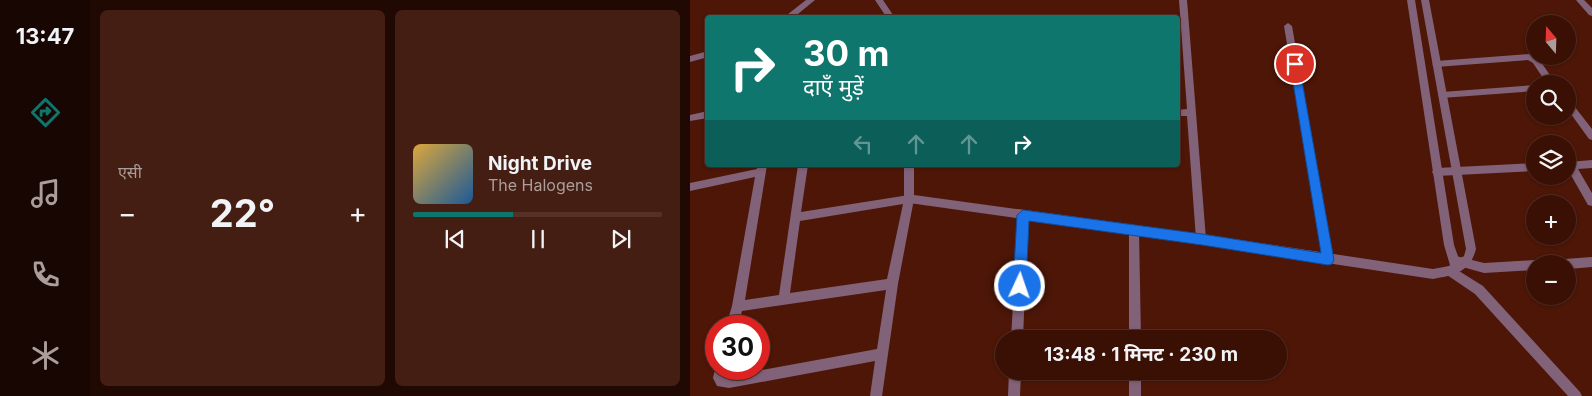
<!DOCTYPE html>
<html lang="hi">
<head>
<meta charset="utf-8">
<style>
  body { margin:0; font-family:Inter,"Noto Sans Devanagari",sans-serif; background:#451e13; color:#f1f3f6; height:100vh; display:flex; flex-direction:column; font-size:19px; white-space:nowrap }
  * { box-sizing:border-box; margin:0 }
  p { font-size:16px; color:#ab9d9a }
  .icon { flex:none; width:28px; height:28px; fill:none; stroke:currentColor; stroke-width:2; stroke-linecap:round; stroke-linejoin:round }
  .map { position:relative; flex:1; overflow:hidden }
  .drawer { display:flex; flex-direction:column; gap:10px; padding:10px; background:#200903; width:600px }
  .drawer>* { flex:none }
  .banner { position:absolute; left:15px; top:15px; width:475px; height:152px; border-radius:5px; box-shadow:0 1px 4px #0004,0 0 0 1px #543027; background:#0f766e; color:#fff; overflow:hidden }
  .needle { width:32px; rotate:341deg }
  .tools { position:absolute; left:836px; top:15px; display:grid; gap:10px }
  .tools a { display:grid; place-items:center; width:50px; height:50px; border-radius:50%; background:#3a1005; box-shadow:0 1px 4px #0004,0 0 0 1px #543027; font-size:25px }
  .speed { position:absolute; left:15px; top:315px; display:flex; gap:10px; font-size:25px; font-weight:700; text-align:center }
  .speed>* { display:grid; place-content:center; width:65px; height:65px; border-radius:50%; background:#3a1005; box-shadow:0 1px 4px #0004,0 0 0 1px #543027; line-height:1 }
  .speed .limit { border:8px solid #d22; background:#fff; color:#111 }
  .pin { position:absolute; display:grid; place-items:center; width:42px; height:42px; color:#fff; margin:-21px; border:2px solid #fff; border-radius:50%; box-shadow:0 1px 5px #0007 }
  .me { position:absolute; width:55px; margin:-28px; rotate:3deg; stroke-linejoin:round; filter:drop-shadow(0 0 4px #0008) }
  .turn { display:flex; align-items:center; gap:18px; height:105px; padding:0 15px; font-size:22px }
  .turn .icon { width:65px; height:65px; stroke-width:2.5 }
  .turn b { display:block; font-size:35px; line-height:42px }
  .lanes { display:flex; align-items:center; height:48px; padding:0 15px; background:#0003; justify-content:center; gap:25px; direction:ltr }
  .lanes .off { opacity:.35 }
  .big { font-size:38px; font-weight:700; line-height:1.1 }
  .drawer .widget { flex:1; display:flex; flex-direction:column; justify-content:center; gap:8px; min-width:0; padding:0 18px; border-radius:8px; background:#451e13 }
  .song { display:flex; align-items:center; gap:15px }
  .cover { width:60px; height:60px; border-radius:8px; background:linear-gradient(135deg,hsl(40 70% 55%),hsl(210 70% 35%)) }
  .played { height:5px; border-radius:2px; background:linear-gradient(90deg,#0f766e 40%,#543027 40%) }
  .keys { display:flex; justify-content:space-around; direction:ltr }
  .heat { display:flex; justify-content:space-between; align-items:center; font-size:28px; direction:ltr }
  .drawer .tiles { flex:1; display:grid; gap:10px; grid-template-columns:repeat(2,1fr) }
  .trip { position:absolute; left:305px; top:330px; width:292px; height:50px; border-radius:25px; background:#3a1005; box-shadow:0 1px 4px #0004,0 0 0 1px #543027; font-weight:700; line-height:50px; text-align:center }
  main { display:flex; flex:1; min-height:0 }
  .tab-bar { display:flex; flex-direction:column; width:90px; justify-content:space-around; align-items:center; background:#170602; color:#ab9d9a }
  .tab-bar .icon { width:35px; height:35px }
  .tab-bar .active { color:#0f766e }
  .tab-bar b { font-size:22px; color:#f1f3f6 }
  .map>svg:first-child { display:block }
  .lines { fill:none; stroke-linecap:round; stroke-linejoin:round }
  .minor { fill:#826279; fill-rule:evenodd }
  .tertiary { fill:#826279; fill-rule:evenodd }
  .route { fill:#1a73e8; stroke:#114b97 }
</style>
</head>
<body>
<main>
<nav class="tab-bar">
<b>13:47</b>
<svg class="icon active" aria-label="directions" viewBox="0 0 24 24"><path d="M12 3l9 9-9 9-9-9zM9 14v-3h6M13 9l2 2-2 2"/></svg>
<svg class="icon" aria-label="music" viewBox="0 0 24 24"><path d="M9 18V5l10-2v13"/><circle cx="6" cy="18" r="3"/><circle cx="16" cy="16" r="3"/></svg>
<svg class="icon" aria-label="phone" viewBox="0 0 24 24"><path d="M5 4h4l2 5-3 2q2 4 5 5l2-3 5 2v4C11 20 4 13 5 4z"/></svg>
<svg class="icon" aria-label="climate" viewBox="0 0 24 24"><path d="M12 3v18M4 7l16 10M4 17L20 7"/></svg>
</nav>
<section class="drawer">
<div class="tiles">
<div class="widget"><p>एसी</p>
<div class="heat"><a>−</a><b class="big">22°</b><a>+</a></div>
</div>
<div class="widget">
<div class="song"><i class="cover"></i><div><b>Night Drive</b><p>The Halogens</p></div></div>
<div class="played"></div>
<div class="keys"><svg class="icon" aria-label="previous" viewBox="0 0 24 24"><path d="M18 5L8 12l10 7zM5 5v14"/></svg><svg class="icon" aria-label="pause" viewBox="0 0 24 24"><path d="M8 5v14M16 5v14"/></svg><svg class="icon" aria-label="next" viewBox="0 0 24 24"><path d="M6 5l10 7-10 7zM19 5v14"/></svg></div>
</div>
</div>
</section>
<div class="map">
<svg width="902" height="396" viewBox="0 0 902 396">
  <rect width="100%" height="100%" fill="#4d1607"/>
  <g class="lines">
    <path class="minor" d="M116,0H125L103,18H93Z
      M489,0H497L516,239L515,242L511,244L507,242L506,239L497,116H488V110L497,109Z
      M886,0H894L902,8V16L899,15Z
      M598,23L602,26L643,260L642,263L638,265L634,263L633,260L594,26Z
      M18,51V57L0,62V56Z
      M839,54L849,59L866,84H857L843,63L838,60L746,67L742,64L746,61Z
      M845,85V91L752,98L748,95L752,92Z
      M878,101L881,102L902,129V140L899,139L878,110Z
      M18,111V118L0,121V115Z
      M902,160V168L888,169L902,193V206L898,205L878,170V162Z
      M845,163V171L747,176L744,175L742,172L744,169L747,168Z
      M67,165H77L55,300L89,295L108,165H118L111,212L219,195L223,196L224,199L208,284L192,396H180L185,361L39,388L27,386L23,378L26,364V369H36L35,376H39L187,349L196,290L52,311L48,326H36L42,306L65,177L0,191V183L67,169ZM213,204L197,279L100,293L110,221Z
      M333,211L337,212L338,215L333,339H321L328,215L329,212Z
      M444,225L448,227L449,230L451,339H439V230L440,227Z
      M766,256L794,263L845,260L850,264H845V270L794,273L762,264L761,261L762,258Z
      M902,257V267L878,269V264H870L871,260L875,259Z
      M761,266L793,286L890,392L892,396H878L785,294L757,275L756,271L757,267Z
      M319,371H331L330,396H318Z
      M439,371H451V396H439Z"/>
    <path class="tertiary" d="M185,0H193L205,18H197Z
      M717,0H725L764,245L769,259L774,256L776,249L731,0H739L786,249C780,272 765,275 743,279L511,244L219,203L215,202L214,199V165H224V195L511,234L743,269L759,266L760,265L754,245Z"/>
  </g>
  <path class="route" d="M605,61L609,64L644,260L642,264L638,265L512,245L339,221L336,286L334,290H325L323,286L327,215L333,210L512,234L631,253L600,64Z"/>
</svg>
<div class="tools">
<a><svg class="needle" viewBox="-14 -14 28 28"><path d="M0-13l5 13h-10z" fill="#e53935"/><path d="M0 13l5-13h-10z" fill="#ab9d9a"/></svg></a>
<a><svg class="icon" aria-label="search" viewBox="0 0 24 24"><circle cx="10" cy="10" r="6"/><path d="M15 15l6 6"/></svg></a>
<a><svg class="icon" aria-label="layers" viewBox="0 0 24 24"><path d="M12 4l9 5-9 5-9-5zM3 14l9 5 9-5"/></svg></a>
<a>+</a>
<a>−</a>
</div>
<div class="speed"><div class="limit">30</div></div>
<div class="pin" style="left:605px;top:64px;background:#d93025"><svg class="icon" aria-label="arrive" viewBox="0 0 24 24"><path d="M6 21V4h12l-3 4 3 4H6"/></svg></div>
<svg class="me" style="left:330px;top:286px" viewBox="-20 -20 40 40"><circle r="17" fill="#1a73e8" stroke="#fff" stroke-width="3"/><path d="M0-11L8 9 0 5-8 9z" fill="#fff"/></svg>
<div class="trip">13:48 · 1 मिनट · 230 m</div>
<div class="banner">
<div class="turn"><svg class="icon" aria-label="right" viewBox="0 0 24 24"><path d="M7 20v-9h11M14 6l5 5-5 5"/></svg><div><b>30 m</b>दाएँ मुड़ें</div></div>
<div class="lanes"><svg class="icon off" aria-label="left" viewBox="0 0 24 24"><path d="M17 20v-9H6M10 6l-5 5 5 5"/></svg><svg class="icon off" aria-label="ahead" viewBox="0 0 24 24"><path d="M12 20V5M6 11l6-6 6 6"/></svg><svg class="icon off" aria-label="ahead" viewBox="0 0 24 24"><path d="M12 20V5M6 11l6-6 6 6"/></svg><svg class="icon" aria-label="right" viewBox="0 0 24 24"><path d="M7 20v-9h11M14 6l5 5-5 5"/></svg></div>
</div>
</div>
</main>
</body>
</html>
